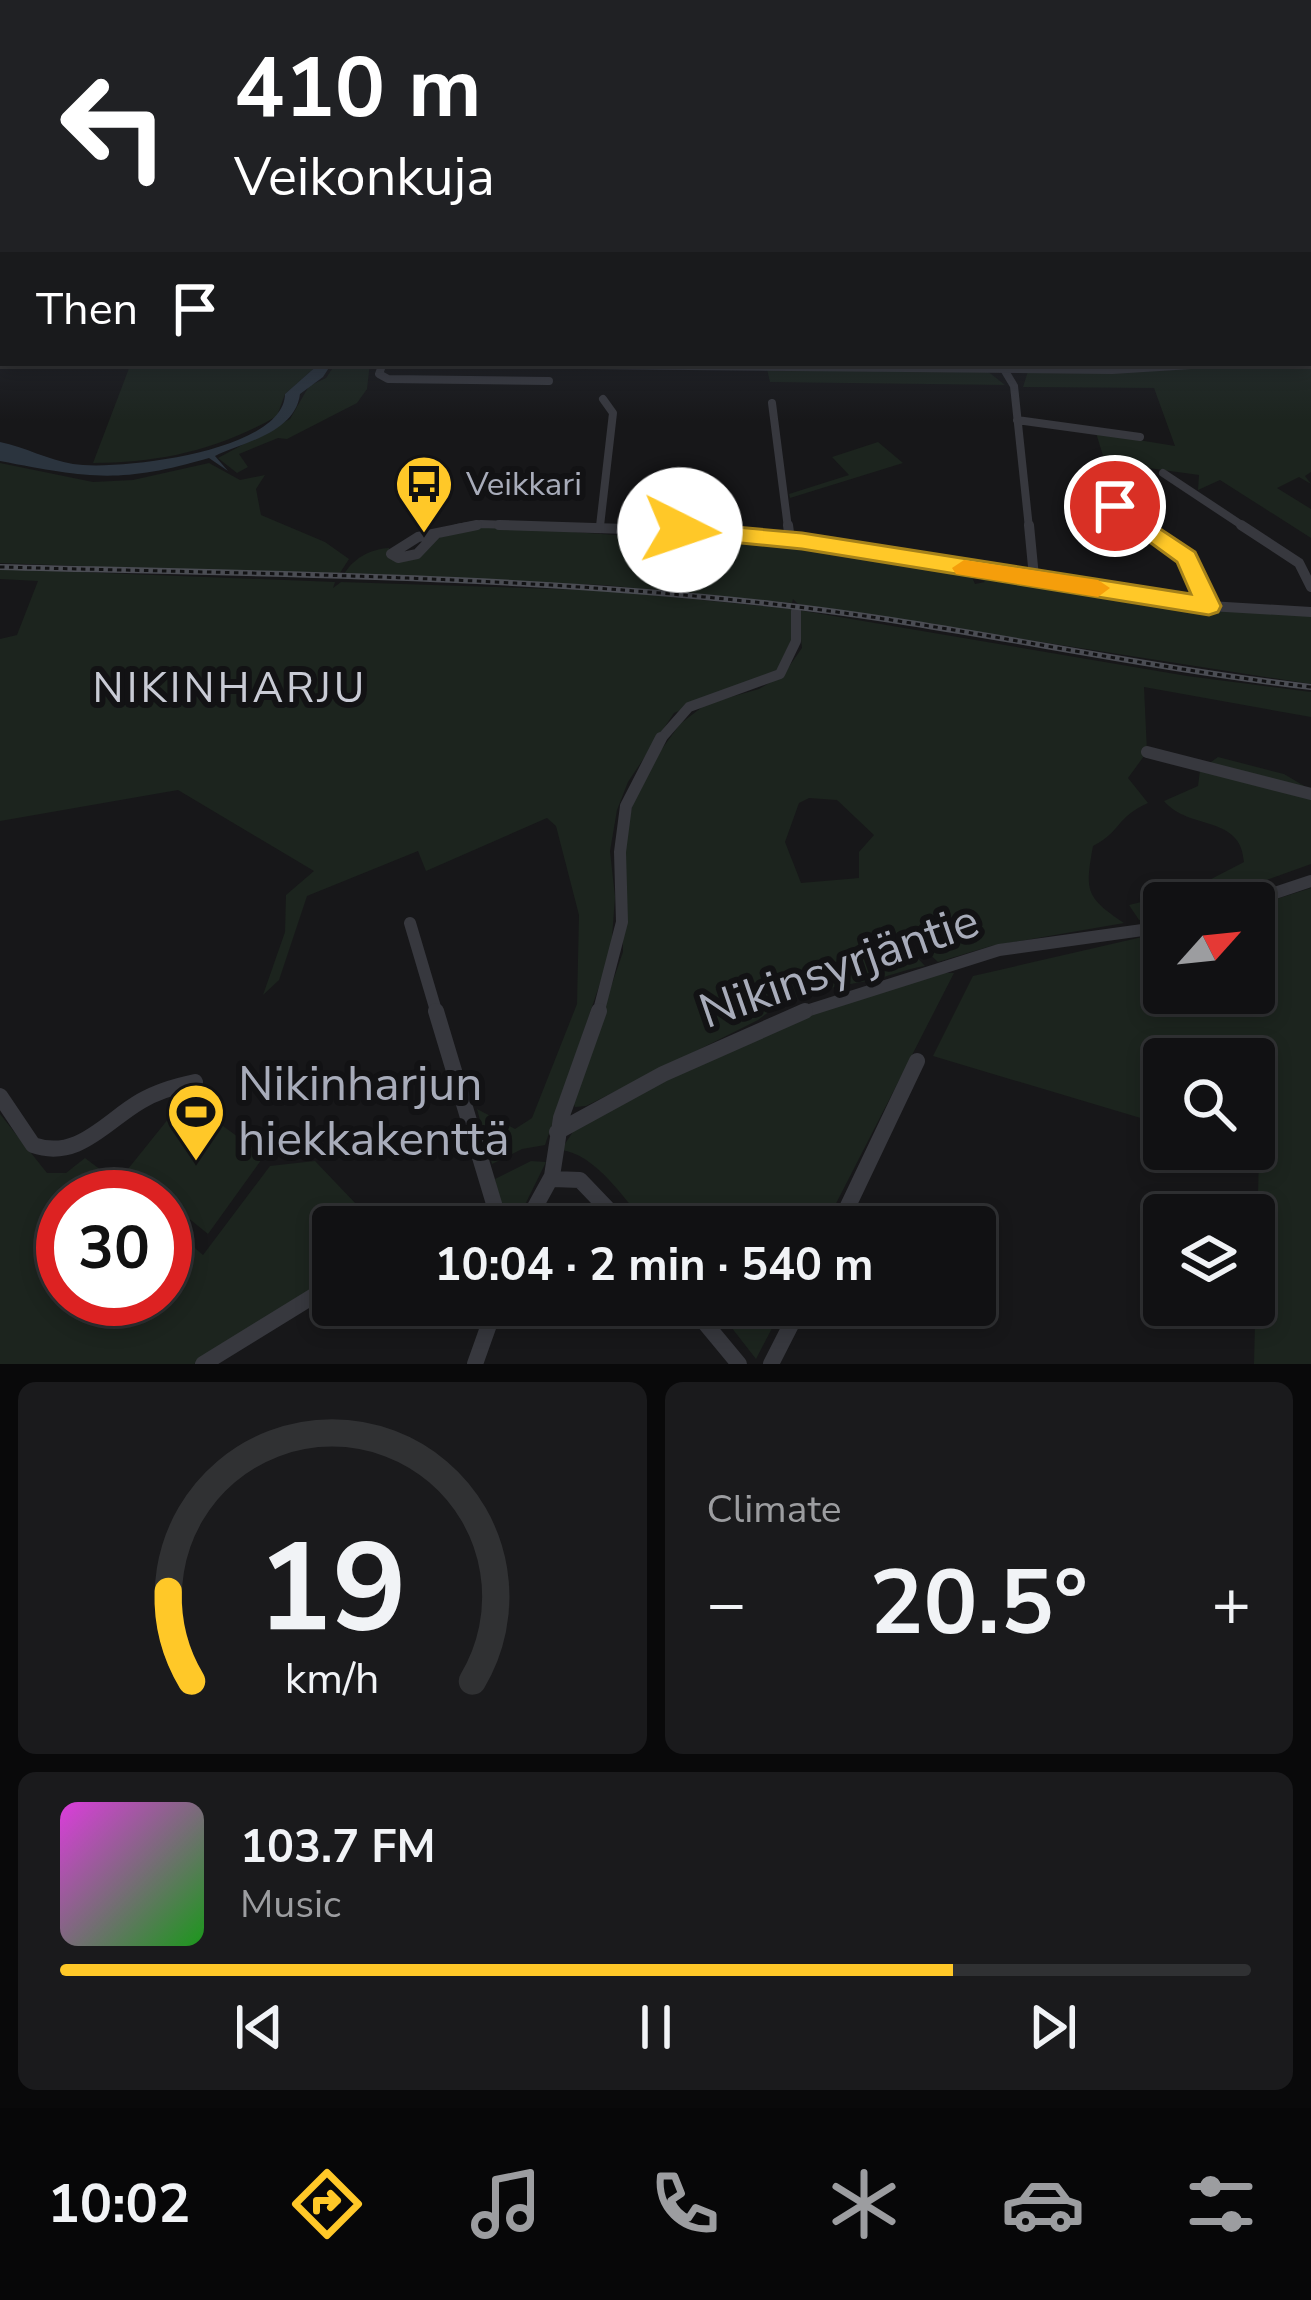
<!DOCTYPE html>
<html lang="en">
<head>
<meta charset="utf-8">
<style>
  body { margin:0; font-family:"Nunito Sans",sans-serif; background:#1a1a1c; color:#f1f3f6; height:100vh; display:flex; flex-direction:column; font-size:45px; white-space:nowrap }
  * { box-sizing:border-box; margin:0 }
  p { font-size:39px; color:#9c9da0 }
  .icon { flex:none; width:66px; height:66px; fill:none; stroke:currentColor; stroke-width:2; stroke-linecap:round; stroke-linejoin:round }
  .map { position:relative; height:1364px; overflow:hidden }
  .panel { display:flex; flex-direction:column; gap:18px; padding:18px; background:#09090a; flex:1 }
  .panel>* { flex:none }
  .banner { position:absolute; left:0px; top:0px; width:1311px; height:366px; box-shadow:0 6px 18px #0003,0 0 0 3px #303133; background:#202124; color:#fff; overflow:hidden }
  .needle { width:78px; rotate:63deg }
  .fabs { position:absolute; left:1143px; top:882px; display:grid; gap:24px }
  .fabs a { display:grid; place-items:center; width:132px; height:132px; border-radius:12px; background:#111113; box-shadow:0 6px 18px #0003,0 0 0 3px #303133; font-size:60px }
  .speed { position:absolute; left:36px; top:1170px; display:flex; gap:24px; font-size:60px; font-weight:700; text-align:center }
  .speed>* { display:grid; place-content:center; width:156px; height:156px; border-radius:50%; background:#111113; box-shadow:0 6px 18px #0003,0 0 0 3px #303133; line-height:1 }
  .speed .limit { border:18px solid #d22; background:#fff; color:#111 }
  .pin { position:absolute; display:grid; place-items:center; width:102px; height:102px; color:#fff; margin:-51px; border:6px solid #fff; border-radius:50%; box-shadow:0 3px 12px #0007 }
  .me { position:absolute; width:132px; margin:-66px; rotate:94deg; stroke-linejoin:round; filter:drop-shadow(0 0 9px #0008) }
  .turn { display:flex; align-items:center; gap:42px; height:252px; padding:0 36px; font-size:54px }
  .turn .icon { width:156px; height:156px; stroke-width:2.5 }
  .turn b { display:block; font-size:84px; line-height:102px }
  .then { display:flex; align-items:center; height:114px; padding:0 36px; background:#0003; gap:24px; font-size:45px }
  .big { font-size:90px; font-weight:700; line-height:1.1 }
  .panel .tile { flex:1; display:flex; flex-direction:column; justify-content:center; gap:18px; min-width:0; padding:0 42px; border-radius:18px; background:#1a1a1c }
  .panel .dial { align-items:center; gap:0 }
  .dial svg { height:312px; overflow:visible; fill:none; stroke:#303133; stroke-width:7; stroke-linecap:round; text-anchor:middle }
  .dial text { fill:#f1f3f6; stroke:none }
  .song { display:flex; align-items:center; gap:36px }
  .cover { width:144px; height:144px; border-radius:18px; background:linear-gradient(135deg,hsl(300 70% 55%),hsl(120 70% 35%)) }
  .played { height:12px; border-radius:6px; background:linear-gradient(90deg,#ffc828 75%,#303133 75%) }
  .keys { display:flex; justify-content:space-around; direction:ltr }
  .heat { display:flex; justify-content:space-between; align-items:center; font-size:66px; direction:ltr }
  .panel .tiles { flex:1; display:grid; gap:18px; grid-template-columns:1fr 1fr }
  .tile:last-child { grid-column:span 2 }
  .trip { position:absolute; left:312px; top:1206px; width:684px; height:120px; border-radius:12px; background:#111113; box-shadow:0 6px 18px #0003,0 0 0 3px #303133; font-weight:700; line-height:120px; text-align:center }
  .tabs { display:flex; height:192px; justify-content:space-around; align-items:center; background:#070708; color:#9c9da0 }
  .tabs .icon { width:84px; height:84px }
  .tabs .active { color:#ffc828 }
  .tabs b { font-size:54px; color:#f1f3f6 }
  .map>svg:first-child { display:block }
  .green { fill:#1c241e; fill-rule:evenodd }
  .water { fill:#2b343e }
  .lines { fill:none; stroke-linecap:round; stroke-linejoin:round }
  .minor-far3 { stroke:#37383e; stroke-width:8 }
  .minor-far2 { stroke:#37383e; stroke-width:10 }
  .minor-far1 { stroke:#37383e; stroke-width:12 }
  .minor { stroke:#37383e; stroke-width:16 }
  .tertiary { stroke:#37383e; stroke-width:10 }
  .secondary { fill:#45474e; fill-rule:evenodd }
  .motorway { fill:#63656f; fill-rule:evenodd }
  .rail-casing { stroke:#4a4c53; stroke-width:6 }
  .rail { stroke:#121214; stroke-width:3; stroke-dasharray:4.5; stroke-linecap:butt }
  .route { fill:#ffc828; stroke:#a6821a; stroke-width:3 }
  .slow { fill:#f59e0b }
  .labels { text-anchor:middle; dominant-baseline:central; stroke-width:12; stroke-linejoin:round; paint-order:stroke }
  .far-poi-label { font-size:33px; fill:#a8acba; stroke:#121214; text-anchor:start }
  .neighbourhood-label { font-size:42px; letter-spacing:3px; fill:#c9cbd5; stroke:#121214 }
  .near-street-label { font-size:48px; fill:#a8acba; stroke:#121214 }
  .near-poi-label { font-size:48px; fill:#a8acba; stroke:#121214; text-anchor:start }
</style>
</head>
<body>
<div class="map">
<svg width="1311" height="1364" viewBox="0 0 1311 1364">
  <rect width="100%" height="100%" fill="#171719"/>
  <path class="green" d="M1311,344V472L1305,476L1311,484L1299,477L1277,488L1311,509V538L1220,480L1198,490L1199,475L1105,462L1096,433L1175,446L1154,388L1023,387L1028,371L1308,363Z
    M131,363H320L285,394L277,416C219,450 159,463 93,463Z
    M336,363H370L367,389L357,403L287,439L278,438L239,454L248,467L237,473L218,458L290,419L309,386L326,378Z
    M767,369L986,370L1005,385L770,382Z
    M878,442L903,463L790,498L789,494L849,475L832,457Z
    M0,463L93,482L133,480L209,463L240,480L265,475L256,489L261,515L325,542L349,559L338,576L0,563Z
    M488,526L774,546L970,573L975,584L985,582L976,576L996,578L1139,605L1311,616V684L798,604L793,599L792,603L603,585L343,576C352,559 370,549 389,548L395,561L441,537Z
    M0,569L335,582L333,588L341,582L612,591L791,609L795,632L777,670L674,713L628,782L617,810L610,851L615,897L611,951L545,1145L522,1149L492,1164L477,1109L515,1129L532,1118L577,1004L579,915L556,826L547,818L426,871L418,851L307,896L279,980L263,995L285,932L286,895L314,871L178,790L0,821V639L17,635L38,581L0,579Z
    M798,610L1187,676L1311,692V717L1144,687L1147,752L1128,778L1148,803C1115,818 1122,831 1093,846C1085,891 1085,897 1124,923L991,946L938,962L906,932L900,939L925,966C906,969 887,977 868,981C827,988 792,993 758,1020L586,1106L575,1107L572,1099L623,952L622,854L637,783L680,724L706,704L759,689L783,675L802,648ZM809,798L837,800L874,835L859,852V878L801,883L785,842L799,803Z
    M1218,757L1284,774L1311,790V864L1203,903H1164V914L1139,920L1129,905L1190,890L1244,862C1241,814 1189,831 1164,801L1198,786L1200,770Z
    M1311,888V1364H1254L1259,1153L1246,1149H1254V1059H1164V1125L933,1056L973,976L1164,932V993H1254V906Z
    M931,973H954L824,1227H648C626,1201 596,1154 561,1150L576,1127L770,1027Z
    M185,1098L264,1156L208,1234L128,1169Z
    M0,1114L47,1173H66L85,1158L137,1197H63V1299H165V1222L203,1255L270,1166L315,1161L378,1227H333V1278L194,1364H0Z
    M531,1161L546,1162L519,1217L508,1219L500,1210L495,1179Z
    M714,1305H784L756,1359Z"/>
  <path class="water" d="M320,363H332L323,377L300,394C295,433 244,442 215,456L228,471L209,458C120,484 88,478 0,461V442C25,447 48,460 73,464C117,471 284,452 285,394Z"/>
  <g class="lines">
    <path class="minor-far3" d="M383,363L379,374L388,379L549,381
      M1002,366L1014,386L1029,528
      M772,403L788,528
      M1017,420L1140,437
      M1163,473L1246,528
      M1115,506L1145,528
      M600,526L613,413L603,399
      M457,528L481,524L589,528"/>
    <path class="minor-far2" d="M499,525L720,532L1209,606L1311,612
      M788,525L790,540
      M1029,525L1034,577
      M1141,525L1187,558L1209,606
      M1241,525L1299,563L1311,587
      M436,534L417,554L398,558L391,554L418,537L477,525
      M659,741L689,707L780,674L796,641V611"/>
    <path class="minor-far1" d="M1147,752L1311,794
      M1245,903L1311,881
      M410,923L437,1014
      M598,1014L622,922L620,852L626,806L661,738
      M797,1014L999,950L1164,927"/>
    <path class="minor" d="M436,1011L501,1227
      M0,1096L33,1145C78,1161 106,1121 141,1101C158,1091 176,1086 195,1082
      M557,1132L663,1074L805,1011
      M553,1179L580,1180L625,1227
      M524,1227L552,1176L561,1118L599,1011
      M838,1227L917,1061
      M690,1305L739,1364
      M203,1364L333,1284
      M475,1364L496,1305
      M771,1364L801,1305"/>
    <path class="tertiary" d="M487,363L1112,369L1207,363"/>
    <path class="secondary" d="M0,296H3V302H0Z"/>
    <path class="motorway" d="M0,268H3V274H0Z"/>
    <g class="rail-casing">
      <path id="rail" d="M0,567C257,574 516,575 772,604C953,624 1130,666 1311,687"/>
    </g>
    <use href="#rail" class="rail"/>
  </g>
  <linearGradient id="sky" x2="0" y2="1"><stop stop-color="#0d0d0e"/><stop offset="0.55" stop-color="#363c49"/><stop offset="1" stop-color="#363c49" stop-opacity="0"/></linearGradient>
  <rect width="1311" height="421" fill="url(#sky)"/>
  <path class="route" d="M1115,499L1195,552L1221,606L1218,612L1209,615L802,549L680,537L669,530L680,522L802,533L1191,594L1177,562L1107,511L1104,506Z"/>
  <path class="slow" d="M964,560L1098,580L1110,588L1098,597L956,574L952,568Z"/>
  <defs>
    <g id="bus-pin" transform="scale(3)"><path d="M0 17L-7.5 6A9.5 9.5 0 1 1 7.5 6Z" fill="#ffc828" stroke="#121214"/><path d="M-5-6H5V4H4V6H2V4H-2V6H-4V4H-5ZM-3.5-4V0h7V-4ZM-3.5 1.2v1.5H-2V1.2ZM2 1.2v1.5H3.5V1.2Z" fill="#111"/></g>
    <g id="stadium-pin" transform="scale(3)"><path d="M0 17L-7.5 6A9.5 9.5 0 1 1 7.5 6Z" fill="#ffc828" stroke="#121214"/><path d="M0-5a6.5 5 0 1 0 0 10a6.5 5 0 1 0 0-10ZM-3.5-1.8h7v3.6h-7Z" fill="#111"/></g>
  </defs>
  <g fill-rule="evenodd">
    <use href="#bus-pin" x="424" y="484"/>
    <use href="#stadium-pin" x="196" y="1112"/>
  </g>
  <g class="labels">
    <g class="far-poi-label">
      <text x="466" y="484">Veikkari</text>
    </g>
    <g class="neighbourhood-label">
      <text x="230" y="688">NIKINHARJU</text>
    </g>
    <g class="near-street-label">
      <text transform="translate(839 966) rotate(-19)">Nikinsyrjäntie</text>
    </g>
    <g class="near-poi-label">
      <text x="238" y="1084">Nikinharjun<tspan x="238" dy="55">hiekkakenttä</tspan></text>
    </g>
  </g>
</svg>
<div class="fabs">
<a><svg class="needle" viewBox="-14 -14 28 28"><path d="M0-13l5 13h-10z" fill="#e53935"/><path d="M0 13l5-13h-10z" fill="#9c9da0"/></svg></a>
<a><svg class="icon" aria-label="search" viewBox="0 0 24 24"><circle cx="10" cy="10" r="6"/><path d="M15 15l6 6"/></svg></a>
<a><svg class="icon" aria-label="layers" viewBox="0 0 24 24"><path d="M12 4l9 5-9 5-9-5zM3 14l9 5 9-5"/></svg></a>
</div>
<div class="speed"><div class="limit">30</div></div>
<div class="pin" style="left:1115px;top:506px;background:#d93025"><svg class="icon" aria-label="arrive" viewBox="0 0 24 24"><path d="M6 21V4h12l-3 4 3 4H6"/></svg></div>
<svg class="me" style="left:680px;top:530px" viewBox="-20 -20 40 40"><circle r="19" fill="#fff"/><path d="M0-13L10 11 0 6-10 11z" fill="#ffc828"/></svg>
<div class="trip">10:04 · 2 min · 540 m</div>
<div class="banner">
<div class="turn"><svg class="icon" aria-label="left" viewBox="0 0 24 24"><path d="M17 20v-9H6M10 6l-5 5 5 5"/></svg><div><b>410 m</b>Veikonkuja</div></div>
<div class="then">Then<svg class="icon" aria-label="arrive" viewBox="0 0 24 24"><path d="M6 21V4h12l-3 4 3 4H6"/></svg></div>
</div>
</div>
<section class="panel">
<div class="tiles">
<div class="tile dial"><svg viewBox="0 0 100 80">
<path d="M14 69A42 42 0 1 1 86 69"/>
<path d="M14 69A42 42 0 0 1 8 46" stroke="#ffc828"/>
<text x="50" y="56" font-size="32" font-weight="700">19</text>
<text x="50" y="72" font-size="11">km/h</text>
</svg></div>
<div class="tile"><p>Climate</p>
<div class="heat"><a>−</a><b class="big">20.5°</b><a>+</a></div>
</div>
<div class="tile">
<div class="song"><i class="cover"></i><div><b>103.7 FM</b><p>Music</p></div></div>
<div class="played"></div>
<div class="keys"><svg class="icon" aria-label="previous" viewBox="0 0 24 24"><path d="M18 5L8 12l10 7zM5 5v14"/></svg><svg class="icon" aria-label="pause" viewBox="0 0 24 24"><path d="M8 5v14M16 5v14"/></svg><svg class="icon" aria-label="next" viewBox="0 0 24 24"><path d="M6 5l10 7-10 7zM19 5v14"/></svg></div>
</div>
</div>
</section>
<nav class="tabs">
<b>10:02</b>
<svg class="icon active" aria-label="directions" viewBox="0 0 24 24"><path d="M12 3l9 9-9 9-9-9zM9 14v-3h6M13 9l2 2-2 2"/></svg>
<svg class="icon" aria-label="music" viewBox="0 0 24 24"><path d="M9 18V5l10-2v13"/><circle cx="6" cy="18" r="3"/><circle cx="16" cy="16" r="3"/></svg>
<svg class="icon" aria-label="phone" viewBox="0 0 24 24"><path d="M5 4h4l2 5-3 2q2 4 5 5l2-3 5 2v4C11 20 4 13 5 4z"/></svg>
<svg class="icon" aria-label="climate" viewBox="0 0 24 24"><path d="M12 3v18M4 7l16 10M4 17L20 7"/></svg>
<svg class="icon" aria-label="car" viewBox="0 0 24 24"><path d="M5 17H2v-5l4-1 3-4h7l3 4 3 1v5h-3M9 17h6M6 11h13"/><circle cx="7" cy="17" r="2"/><circle cx="17" cy="17" r="2"/></svg>
<svg class="icon" aria-label="filters" viewBox="0 0 24 24"><path d="M4 7h16M4 17h16"/><circle cx="9" cy="7" r="2"/><circle cx="15" cy="17" r="2"/></svg>
</nav>
</body>
</html>
